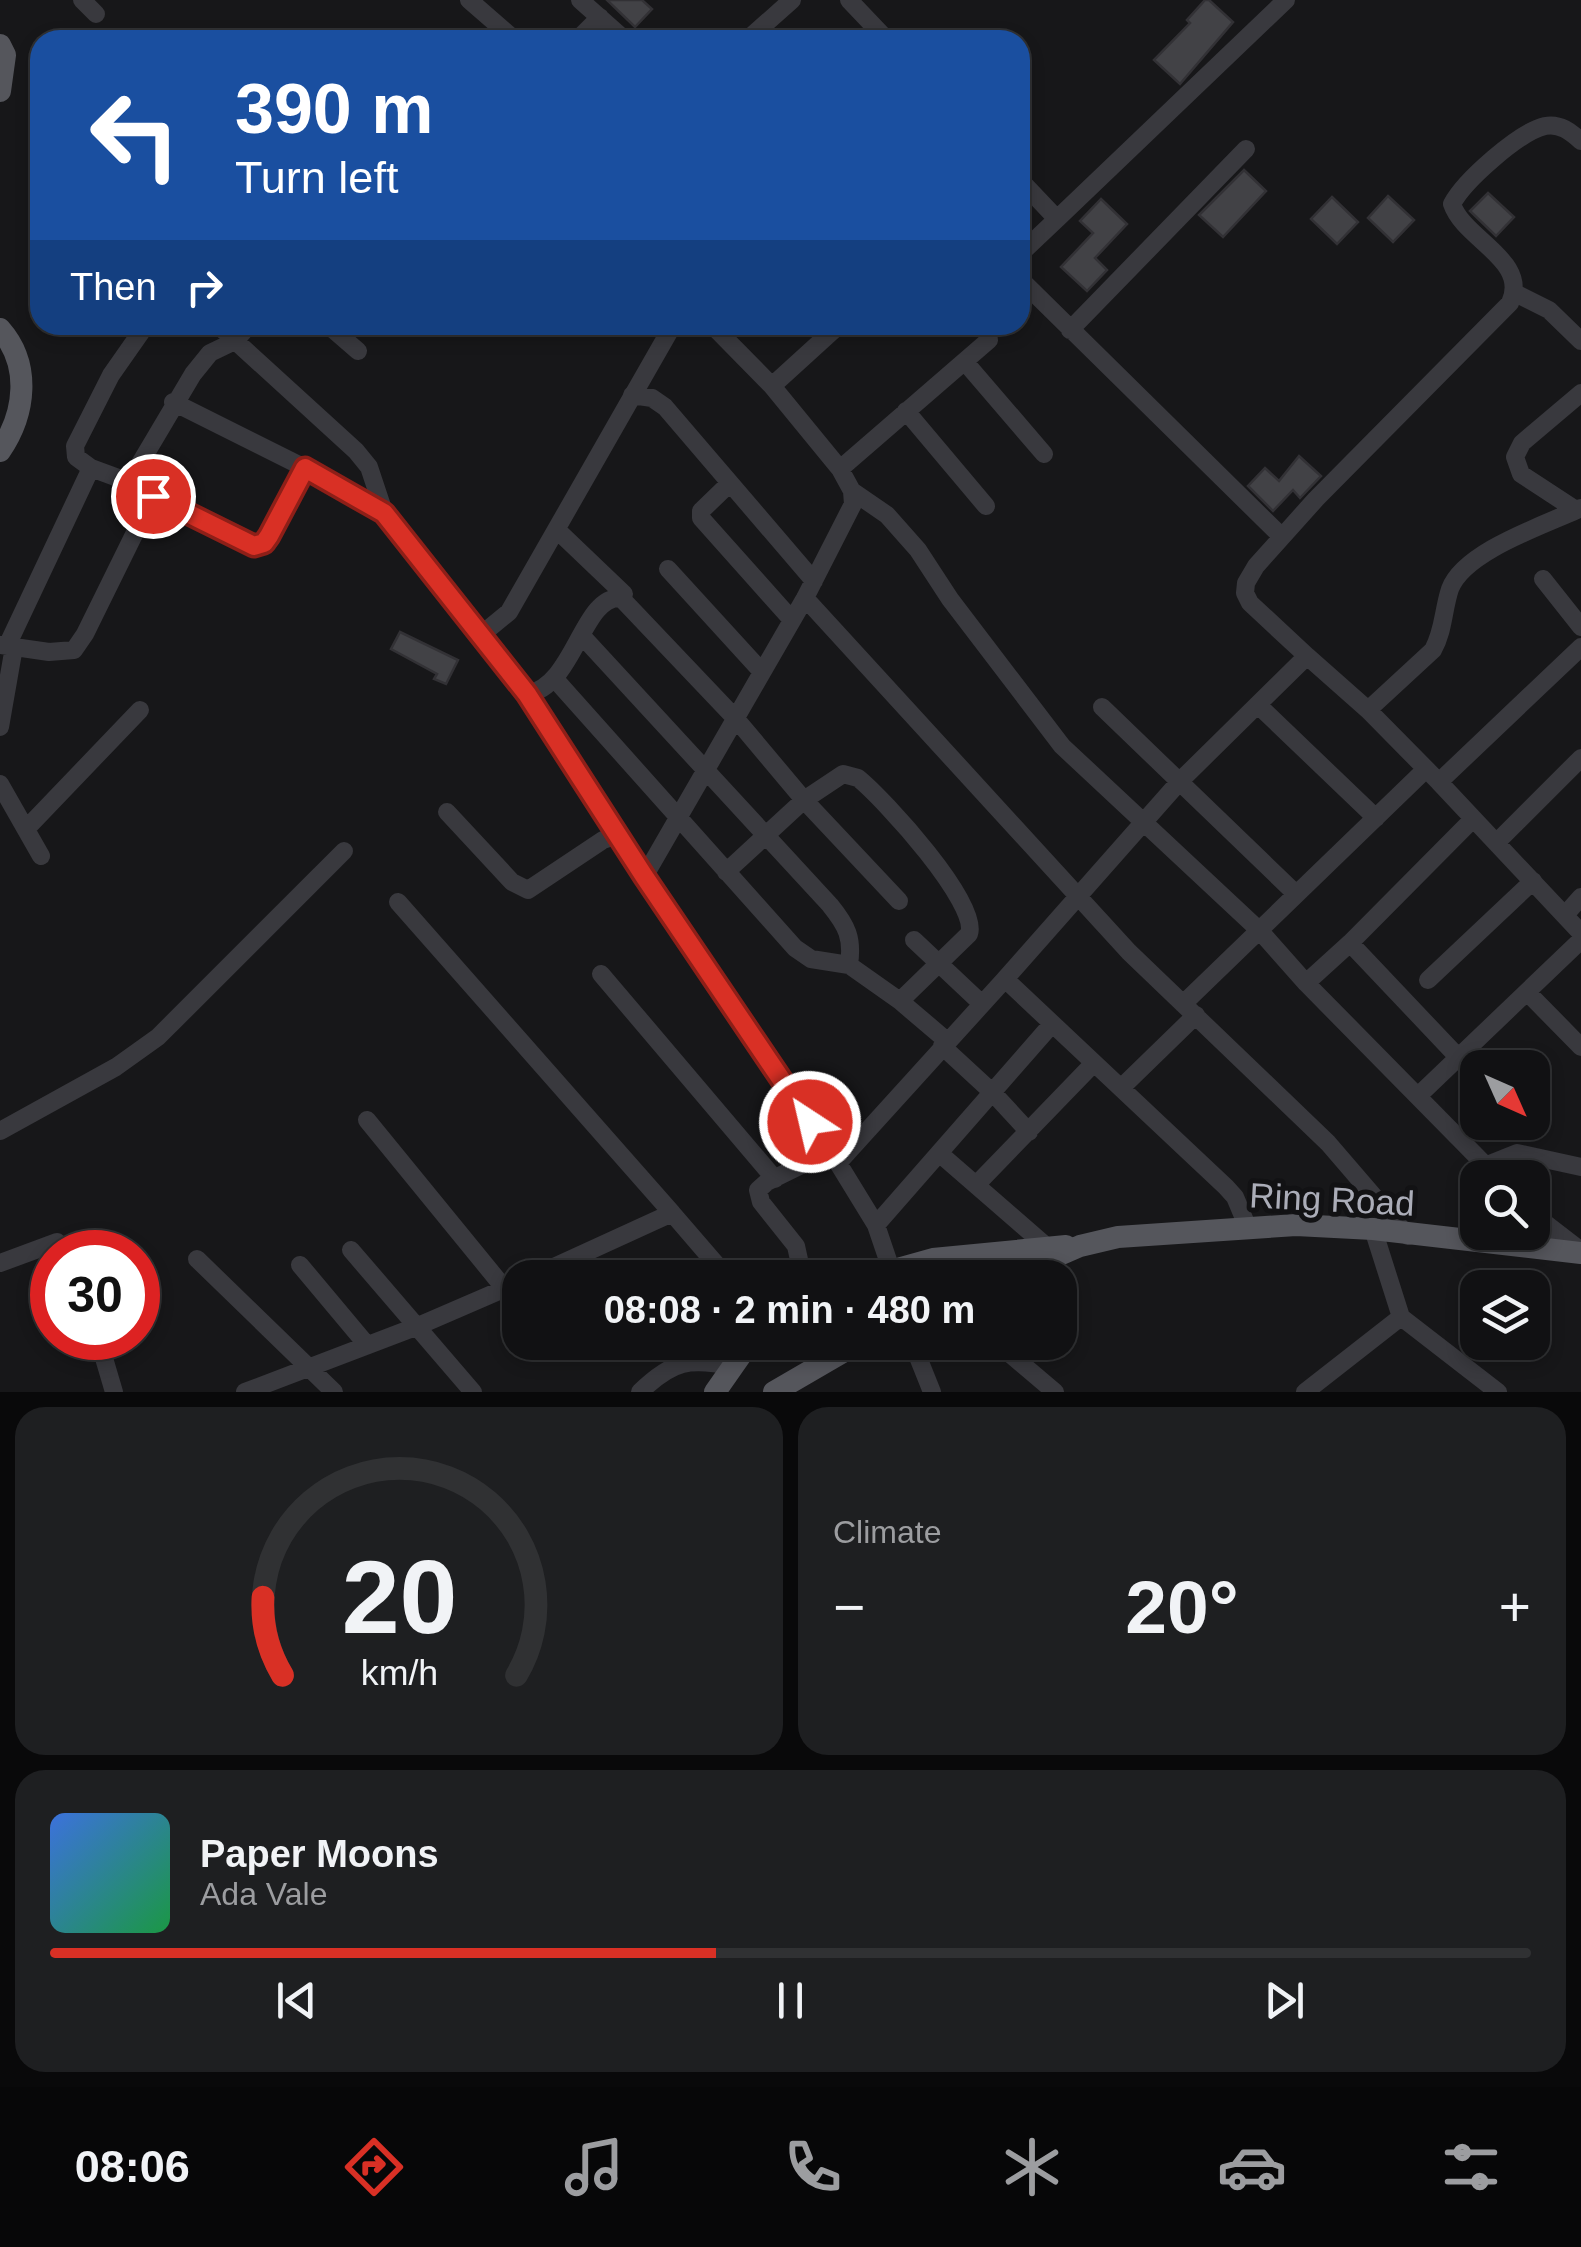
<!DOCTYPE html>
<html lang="en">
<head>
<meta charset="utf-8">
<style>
  body { margin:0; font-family:Helvetica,sans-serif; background:#1e1f21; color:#f1f3f6; height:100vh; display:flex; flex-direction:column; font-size:38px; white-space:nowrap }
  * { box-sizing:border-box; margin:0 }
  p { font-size:32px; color:#9c9da0 }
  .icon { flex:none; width:55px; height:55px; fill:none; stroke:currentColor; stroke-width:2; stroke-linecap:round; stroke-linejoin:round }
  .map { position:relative; height:1392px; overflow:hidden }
  .sheet { display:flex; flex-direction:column; gap:15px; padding:15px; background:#09090a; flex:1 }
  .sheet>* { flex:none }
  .top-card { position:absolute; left:30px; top:30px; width:1000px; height:305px; border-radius:30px; box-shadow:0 5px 15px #0003,0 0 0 2px #303133; background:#1a4fa0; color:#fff; overflow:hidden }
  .needle { width:65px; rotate:135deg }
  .fabs { position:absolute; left:1460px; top:1050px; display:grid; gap:20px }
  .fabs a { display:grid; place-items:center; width:90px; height:90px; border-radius:20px; background:#111113; box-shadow:0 5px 15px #0003,0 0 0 2px #303133; font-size:50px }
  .speed { position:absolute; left:30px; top:1230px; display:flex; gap:20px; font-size:50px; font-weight:700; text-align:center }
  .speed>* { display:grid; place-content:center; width:130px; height:130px; border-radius:50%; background:#111113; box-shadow:0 5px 15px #0003,0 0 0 2px #303133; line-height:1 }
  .speed .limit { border:15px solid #d22; background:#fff; color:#111 }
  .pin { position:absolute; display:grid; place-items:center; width:85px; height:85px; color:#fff; margin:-42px; border:5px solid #fff; border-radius:50%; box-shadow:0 2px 10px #0007 }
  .me { position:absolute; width:110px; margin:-55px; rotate:325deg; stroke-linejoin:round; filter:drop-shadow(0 0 8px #0008) }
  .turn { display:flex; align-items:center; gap:35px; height:210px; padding:0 40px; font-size:45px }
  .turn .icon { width:130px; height:130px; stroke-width:2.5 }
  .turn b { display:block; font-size:70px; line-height:85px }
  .then { display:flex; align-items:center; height:95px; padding:0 40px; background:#0003; gap:20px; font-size:38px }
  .big { font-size:75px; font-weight:600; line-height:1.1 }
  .sheet .widget { flex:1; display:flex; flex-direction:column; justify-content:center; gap:15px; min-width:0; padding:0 35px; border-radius:30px; background:#1e1f21 }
  .sheet .dial { align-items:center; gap:0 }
  .dial svg { height:260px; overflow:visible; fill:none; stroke:#303133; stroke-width:7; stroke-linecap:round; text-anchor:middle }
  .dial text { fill:#f1f3f6; stroke:none }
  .song { display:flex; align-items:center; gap:30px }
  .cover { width:120px; height:120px; border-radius:15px; background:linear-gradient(135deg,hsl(220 70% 55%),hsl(140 70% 35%)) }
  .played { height:10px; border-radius:5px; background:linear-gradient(90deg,#d93025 45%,#303133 45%) }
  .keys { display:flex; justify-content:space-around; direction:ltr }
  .heat { display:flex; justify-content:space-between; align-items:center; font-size:55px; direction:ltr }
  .sheet .tiles { flex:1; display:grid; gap:15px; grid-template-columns:1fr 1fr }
  .widget:last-child { grid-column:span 2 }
  .trip { position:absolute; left:502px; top:1260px; width:575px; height:100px; border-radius:30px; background:#111113; box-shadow:0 5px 15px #0003,0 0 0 2px #303133; font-weight:600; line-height:100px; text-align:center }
  .tabs { display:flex; height:160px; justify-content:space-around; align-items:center; background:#070708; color:#9c9da0 }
  .tabs .icon { width:70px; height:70px }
  .tabs .active { color:#d93025 }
  .tabs b { font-size:45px; color:#f1f3f6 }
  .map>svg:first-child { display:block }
  .building { fill:#424246; stroke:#323135; stroke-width:2.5 }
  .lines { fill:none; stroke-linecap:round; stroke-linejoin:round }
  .minor { stroke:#39393e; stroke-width:18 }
  .major { stroke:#55565c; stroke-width:22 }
  .route-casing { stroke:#8d1f18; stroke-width:25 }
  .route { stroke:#d93025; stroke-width:18 }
  .labels { text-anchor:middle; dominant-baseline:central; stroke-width:10; stroke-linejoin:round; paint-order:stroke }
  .street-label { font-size:35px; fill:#abadb8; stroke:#121214 }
</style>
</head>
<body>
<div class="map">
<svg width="1581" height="1392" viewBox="0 0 1581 1392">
  <rect width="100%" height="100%" fill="#171719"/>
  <path class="building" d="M607,0H642L652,9L635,27Z
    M1205,0H1209L1233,22L1180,84L1154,60L1190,23L1187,20Z
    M1244,170L1266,191L1223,237L1199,215Z
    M1488,193L1514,217L1496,236L1470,211Z
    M1388,196L1414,220L1393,242L1368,218Z
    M1332,197L1358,222L1337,244L1311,219Z
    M1101,199L1127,224L1095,258L1107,270L1087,291L1061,267L1093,233L1080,221Z
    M1299,456L1321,476L1300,498L1293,490L1273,511L1248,486L1265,468L1279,481Z
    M400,632L458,660L446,684L434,679L437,674L391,649Z"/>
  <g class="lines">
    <path class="minor" d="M82,0L96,14
      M469,0L515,40
      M580,0L625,40
      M849,0L887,40
      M577,40L600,17
      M747,40L792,0
      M1020,180L1057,219L1020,254
      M1057,219L1286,0
      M1020,279L1282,537
      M1515,293L1549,310L1581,341
      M146,325L111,375L75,446L76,457L91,468L129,482L254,546L264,543L269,536L305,468L384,513L527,694L749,1036L838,1163L876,1225L894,1278
      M218,325L356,451L369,467L384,512
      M328,325L358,351
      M1070,330L1246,149
      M965,362L1044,454
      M772,386L839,325
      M632,395L652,398L665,407L814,581
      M173,402L305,468
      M906,411L986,506
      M840,469L989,340
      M129,482L193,374L210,353L235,341L249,325
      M730,483L701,511V518L792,620
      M852,491L887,515L918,550L950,599L1062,746L1260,931L1306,983L1498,1178
      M1576,510L1521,474L1515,457L1522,443L1581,393
      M557,530L624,594
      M668,569L762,672
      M1543,579L1581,627
      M805,598L1129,952L1328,1143L1408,1236
      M481,635L509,612L673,325
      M583,637L830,905C847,926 853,938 849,965
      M0,645L49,652L74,650L85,634L153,496
      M7,646L91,468
      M1307,656L1250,603L1245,593L1246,583L1256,566L1316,499L1510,303C1530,260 1464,240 1452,204C1464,181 1519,132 1545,126C1560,123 1571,132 1581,141
      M554,678L795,948L811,959L849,965L900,1001
      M527,694C575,686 582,595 621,598L736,719L804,800L899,901
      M1258,705L1376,818
      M1102,707L1295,893
      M1368,710L1433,650C1444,630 1443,610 1450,589C1464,551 1545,525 1581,508
      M0,727L14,647
      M1439,782L1581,647
      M0,784L41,856
      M447,812L512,882L528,890L603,840L618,835
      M26,829L140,710
      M1496,843L1581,758
      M726,872L804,800L843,774L858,778C884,799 980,904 969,934L900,1001L947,1041
      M644,877L805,598L853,504L852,491L840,469L772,386L712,325
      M398,902L672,1213
      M1565,915L1581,897
      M914,940L982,1004
      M1350,943L1458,1057
      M601,974L775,1179
      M1005,979L1180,781L1307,656L1368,710L1439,782L1581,933
      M1428,980L1533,881
      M1306,983L1350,943L1473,819
      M1528,993L1581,1047
      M1183,1004L1426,769
      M942,1046L993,1093L1029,1132
      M1122,1087L1196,1015
      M1418,1096L1581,940
      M367,1120L505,1289
      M0,1131L116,1067L158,1037L344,851
      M939,1153L1046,1246
      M838,1163L1005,979L1226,1187L1235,1197L1248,1228
      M1487,1165L1517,1153L1581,1167
      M977,1184L1093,1064
      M1532,1213L1581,1251
      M876,1225L1052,1024
      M1373,1229L1401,1317
      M351,1250L473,1392
      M197,1259L334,1392
      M0,1263L57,1242
      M300,1265L367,1345
      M530,1278L672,1213L728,1278
      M803,1278L796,1246L761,1202L758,1190L767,1182L830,1151
      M912,1342L932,1392
      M996,1342L1055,1392
      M101,1348L114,1392
      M245,1392L418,1326L520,1282
      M640,1392C673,1360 689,1358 733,1366
      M1305,1392L1401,1317L1498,1392"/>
    <path class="major" d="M0,45L5,55L0,91
      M0,329C31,364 26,413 0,451
      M865,1278L933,1259L1066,1246
      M1006,1278L1080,1246L1118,1237L1296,1225L1373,1229L1581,1253
      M715,1392L750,1342
      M774,1392L860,1342"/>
  </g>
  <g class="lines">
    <g class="route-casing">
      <path id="route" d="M153,496L254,546L264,543L269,536L305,468L384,513L527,694L644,876L810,1122"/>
    </g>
    <use href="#route" class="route"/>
  </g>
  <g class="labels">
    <g class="street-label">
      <text transform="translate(1332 1199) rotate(3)">Ring Road</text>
    </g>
  </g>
</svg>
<div class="fabs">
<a><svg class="needle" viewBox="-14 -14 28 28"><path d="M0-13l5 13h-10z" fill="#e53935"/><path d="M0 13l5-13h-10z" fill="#9c9da0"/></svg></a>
<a><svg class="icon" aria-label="search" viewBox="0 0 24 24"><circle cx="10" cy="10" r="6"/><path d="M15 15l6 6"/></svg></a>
<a><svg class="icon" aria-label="layers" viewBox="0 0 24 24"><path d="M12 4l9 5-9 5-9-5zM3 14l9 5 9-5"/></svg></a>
</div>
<div class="speed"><div class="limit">30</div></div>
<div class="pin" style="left:153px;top:496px;background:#d93025"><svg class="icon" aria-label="arrive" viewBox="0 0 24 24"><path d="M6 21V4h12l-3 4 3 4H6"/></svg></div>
<svg class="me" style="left:810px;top:1122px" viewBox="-20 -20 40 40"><circle r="17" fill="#d93025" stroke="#fff" stroke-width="3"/><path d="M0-11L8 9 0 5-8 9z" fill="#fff"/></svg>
<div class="trip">08:08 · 2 min · 480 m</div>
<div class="top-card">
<div class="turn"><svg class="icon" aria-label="left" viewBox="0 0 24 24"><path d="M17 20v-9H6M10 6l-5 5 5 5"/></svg><div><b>390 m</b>Turn left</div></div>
<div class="then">Then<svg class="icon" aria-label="right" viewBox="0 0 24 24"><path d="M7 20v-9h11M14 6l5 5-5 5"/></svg></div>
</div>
</div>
<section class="sheet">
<div class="tiles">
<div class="widget dial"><svg viewBox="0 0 100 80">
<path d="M14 69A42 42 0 1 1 86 69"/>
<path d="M14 69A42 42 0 0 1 8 45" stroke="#d93025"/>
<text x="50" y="56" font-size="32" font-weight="700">20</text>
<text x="50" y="72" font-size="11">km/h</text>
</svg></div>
<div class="widget"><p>Climate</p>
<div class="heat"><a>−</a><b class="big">20°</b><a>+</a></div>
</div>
<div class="widget">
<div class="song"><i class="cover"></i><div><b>Paper Moons</b><p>Ada Vale</p></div></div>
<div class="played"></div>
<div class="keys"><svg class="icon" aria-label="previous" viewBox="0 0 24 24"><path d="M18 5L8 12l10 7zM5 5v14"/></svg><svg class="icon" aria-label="pause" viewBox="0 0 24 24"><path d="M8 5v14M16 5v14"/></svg><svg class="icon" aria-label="next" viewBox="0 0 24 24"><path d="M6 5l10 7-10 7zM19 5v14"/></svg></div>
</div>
</div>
</section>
<nav class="tabs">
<b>08:06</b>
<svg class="icon active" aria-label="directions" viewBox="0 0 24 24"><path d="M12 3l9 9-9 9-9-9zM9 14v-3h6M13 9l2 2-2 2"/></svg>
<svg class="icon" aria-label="music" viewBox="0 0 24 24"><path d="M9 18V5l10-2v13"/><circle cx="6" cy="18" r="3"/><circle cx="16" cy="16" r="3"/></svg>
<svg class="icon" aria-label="phone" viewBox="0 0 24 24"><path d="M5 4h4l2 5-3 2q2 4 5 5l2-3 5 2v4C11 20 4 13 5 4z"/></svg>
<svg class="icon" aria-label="climate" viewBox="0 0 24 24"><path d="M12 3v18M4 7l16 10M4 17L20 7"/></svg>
<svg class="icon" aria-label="car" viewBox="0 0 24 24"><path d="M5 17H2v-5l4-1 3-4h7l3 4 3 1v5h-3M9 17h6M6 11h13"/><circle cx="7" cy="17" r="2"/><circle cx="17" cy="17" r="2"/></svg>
<svg class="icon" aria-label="filters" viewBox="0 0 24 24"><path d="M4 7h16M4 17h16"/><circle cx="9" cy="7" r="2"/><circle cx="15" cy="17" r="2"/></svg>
</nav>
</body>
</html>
